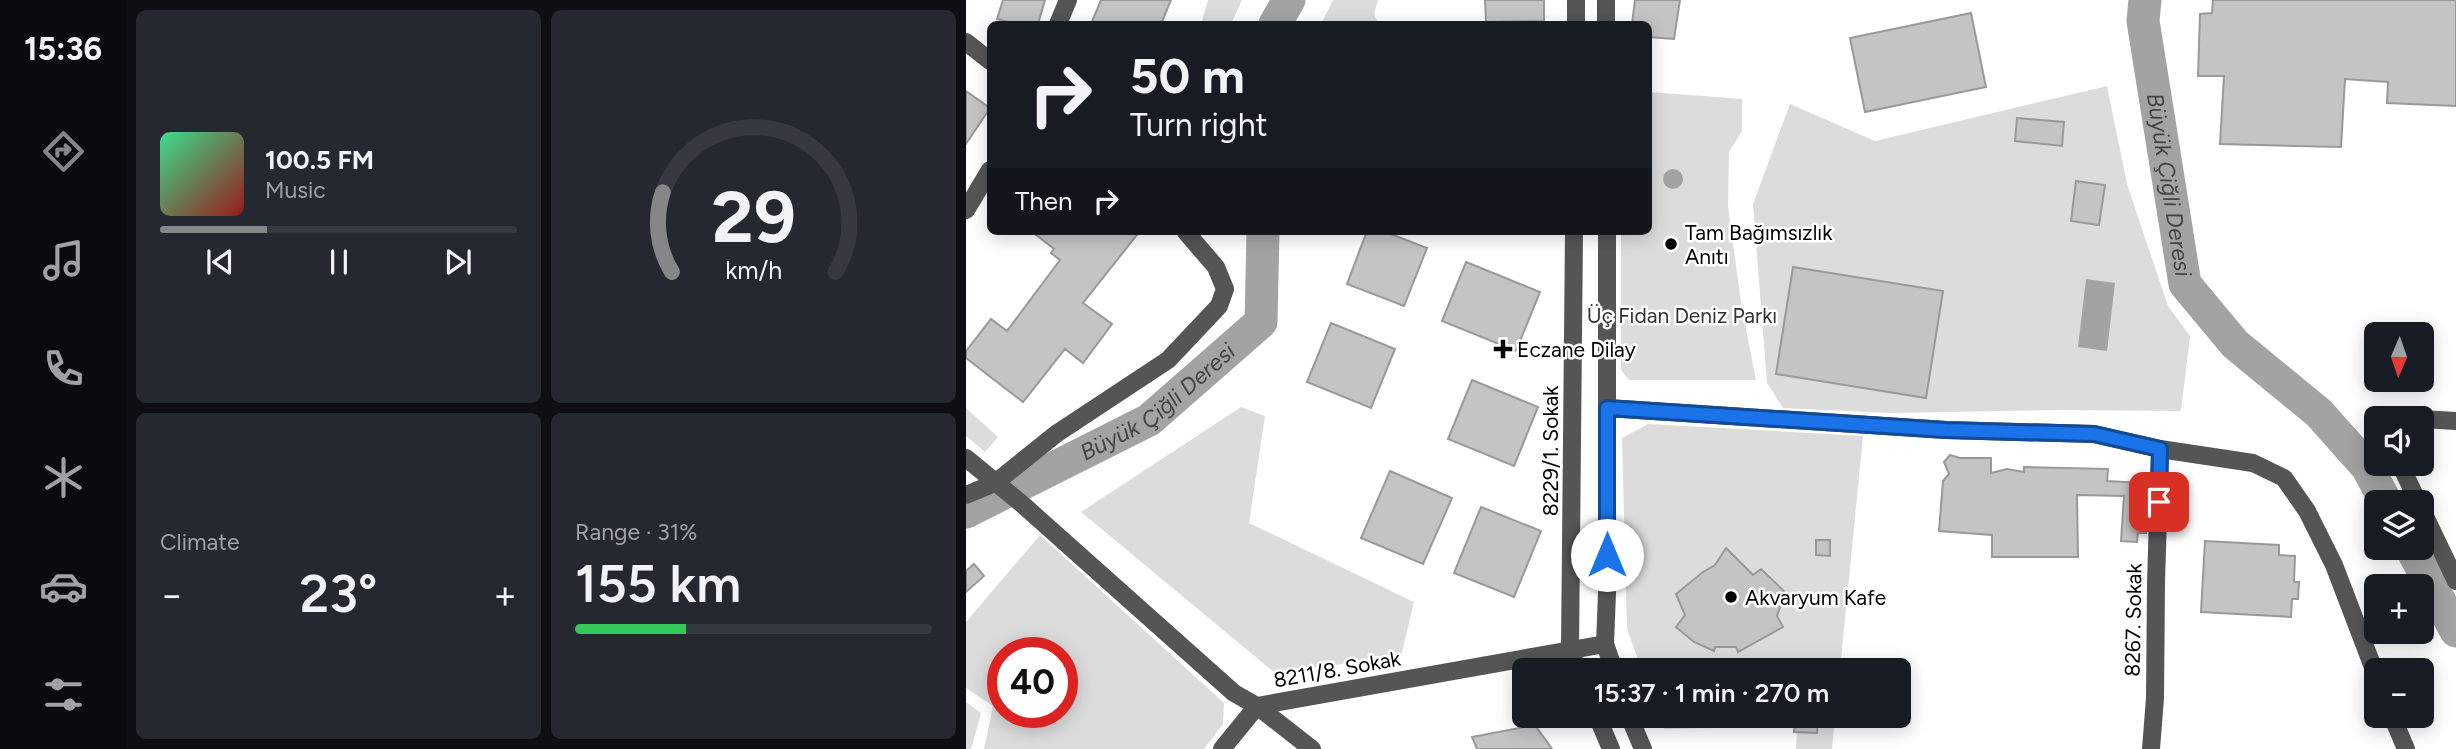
<!DOCTYPE html>
<html lang="en">
<head>
<meta charset="utf-8">
<style>
  body { margin:0; font-family:Figtree,sans-serif; background:#242831; color:#f1f3f6; height:100vh; display:flex; flex-direction:column; font-size:26px; white-space:nowrap }
  * { box-sizing:border-box; margin:0 }
  p { font-size:23px; color:#9ea1a6 }
  .icon { flex:none; width:38px; height:38px; fill:none; stroke:currentColor; stroke-width:2; stroke-linecap:round; stroke-linejoin:round }
  .map { position:relative; flex:1; overflow:hidden }
  .details { display:flex; flex-direction:column; gap:10px; padding:10px; background:#0d0f14; width:840px }
  .details>* { flex:none }
  .hud { position:absolute; left:21px; top:21px; width:665px; height:214px; border-radius:10px; box-shadow:0 4px 18px #0003; background:#171b24; color:#f1f3f6; overflow:hidden }
  .needle { width:46px; rotate:182deg }
  .tools { position:absolute; left:1398px; top:322px; display:grid; gap:14px }
  .tools a { display:grid; place-items:center; width:70px; height:70px; border-radius:10px; background:#171b24; box-shadow:0 4px 18px #0003; font-size:35px }
  .speed { position:absolute; left:21px; top:637px; display:flex; gap:14px; font-size:35px; font-weight:700; text-align:center }
  .speed>* { display:grid; place-content:center; width:91px; height:91px; border-radius:50%; background:#171b24; box-shadow:0 4px 18px #0003; line-height:1 }
  .speed .limit { border:10px solid #d22; background:#fff; color:#111 }
  .pin { position:absolute; display:grid; place-items:center; width:60px; height:60px; color:#fff; margin:-30px; border-radius:14px; box-shadow:0 4px 10px #0006 }
  .me { position:absolute; width:77px; margin:-38px; rotate:0deg; stroke-linejoin:round; filter:drop-shadow(0 0 5px #0008) }
  .turn { display:flex; align-items:center; gap:24px; height:147px; padding:0 28px; font-size:32px }
  .turn .icon { width:91px; height:91px; stroke-width:2.5 }
  .turn b { display:block; font-size:49px; line-height:60px }
  .then { display:flex; align-items:center; height:66px; padding:0 28px; background:#0003; gap:14px; font-size:26px }
  .big { font-size:52px; font-weight:600; line-height:1.1 }
  .details .widget { flex:1; display:flex; flex-direction:column; justify-content:center; gap:10px; min-width:0; padding:0 24px; border-radius:10px; background:#242831 }
  .details .dial { align-items:center; gap:0 }
  .dial svg { height:182px; overflow:visible; fill:none; stroke:#363941; stroke-width:7; stroke-linecap:round; text-anchor:middle }
  .dial text { fill:#f1f3f6; stroke:none }
  .song { display:flex; align-items:center; gap:21px }
  .cover { width:84px; height:84px; border-radius:10px; background:linear-gradient(135deg,hsl(150 70% 55%),hsl(0 70% 35%)) }
  .played { height:7px; border-radius:4px; background:linear-gradient(90deg,#858687 30%,#363941 30%) }
  .keys { display:flex; justify-content:space-around; direction:ltr }
  .heat { display:flex; justify-content:space-between; align-items:center; font-size:38px; direction:ltr }
  .charge { height:10px; border-radius:5px; background:linear-gradient(90deg,#34c759 31%,#363941 0) }
  .details .tiles { flex:1; display:grid; gap:10px; grid-template-columns:repeat(2,1fr) }
  .trip { position:absolute; left:546px; top:658px; width:399px; height:70px; border-radius:10px; background:#171b24; box-shadow:0 4px 18px #0003; font-weight:600; line-height:70px; text-align:center }
  main { display:flex; flex:1; min-height:0 }
  .menu { display:flex; flex-direction:column; width:126px; justify-content:space-around; align-items:center; background:#090b0e; color:#9ea1a6 }
  .menu .icon { width:49px; height:49px }
  .menu .active { color:#858687 }
  .menu b { font-size:32px; color:#f1f3f6 }
  .map>svg:first-child { display:block }
  .green { fill:#dcdcdc; fill-rule:evenodd }
  .water { fill:#a3a3a3 }
  .lines { fill:none; stroke-linecap:round; stroke-linejoin:round }
  .river { stroke:#a3a3a3; stroke-width:33 }
  .building { fill:#c4c4c4; stroke:#999; stroke-width:2 }
  .minor { stroke:#555; stroke-width:18 }
  .route-casing { stroke:#114b97; stroke-width:18 }
  .route { stroke:#1a73e8; stroke-width:12 }
  .poi-dot { fill:#000; stroke:#fff; stroke-width:2.5 }
  .labels { text-anchor:middle; dominant-baseline:central; stroke-width:5; stroke-linejoin:round; paint-order:stroke }
  .poi-label { font-size:21px; fill:#000; stroke:#fff; text-anchor:start }
  .park-label { font-size:21px; fill:#333; stroke:#fff }
  .street-label { font-size:21px; fill:#000; stroke:#fff }
  .water-label { font-size:23px; font-style:italic; fill:#444; stroke:#fff }
</style>
</head>
<body>
<main>
<nav class="menu">
<b>15:36</b>
<svg class="icon active" aria-label="directions" viewBox="0 0 24 24"><path d="M12 3l9 9-9 9-9-9zM9 14v-3h6M13 9l2 2-2 2"/></svg>
<svg class="icon" aria-label="music" viewBox="0 0 24 24"><path d="M9 18V5l10-2v13"/><circle cx="6" cy="18" r="3"/><circle cx="16" cy="16" r="3"/></svg>
<svg class="icon" aria-label="phone" viewBox="0 0 24 24"><path d="M5 4h4l2 5-3 2q2 4 5 5l2-3 5 2v4C11 20 4 13 5 4z"/></svg>
<svg class="icon" aria-label="climate" viewBox="0 0 24 24"><path d="M12 3v18M4 7l16 10M4 17L20 7"/></svg>
<svg class="icon" aria-label="car" viewBox="0 0 24 24"><path d="M5 17H2v-5l4-1 3-4h7l3 4 3 1v5h-3M9 17h6M6 11h13"/><circle cx="7" cy="17" r="2"/><circle cx="17" cy="17" r="2"/></svg>
<svg class="icon" aria-label="filters" viewBox="0 0 24 24"><path d="M4 7h16M4 17h16"/><circle cx="9" cy="7" r="2"/><circle cx="15" cy="17" r="2"/></svg>
</nav>
<section class="details">
<div class="tiles">
<div class="widget">
<div class="song"><i class="cover"></i><div><b>100.5 FM</b><p>Music</p></div></div>
<div class="played"></div>
<div class="keys"><svg class="icon" aria-label="previous" viewBox="0 0 24 24"><path d="M18 5L8 12l10 7zM5 5v14"/></svg><svg class="icon" aria-label="pause" viewBox="0 0 24 24"><path d="M8 5v14M16 5v14"/></svg><svg class="icon" aria-label="next" viewBox="0 0 24 24"><path d="M6 5l10 7-10 7zM19 5v14"/></svg></div>
</div>
<div class="widget dial"><svg viewBox="0 0 100 80">
<path d="M14 69A42 42 0 1 1 86 69"/>
<path d="M14 69A42 42 0 0 1 10 34" stroke="#858687"/>
<text x="50" y="56" font-size="32" font-weight="700">29</text>
<text x="50" y="72" font-size="11">km/h</text>
</svg></div>
<div class="widget"><p>Climate</p>
<div class="heat"><a>−</a><b class="big">23°</b><a>+</a></div>
</div>
<div class="widget"><p>Range · 31%</p><b class="big">155 km</b><div class="charge"></div></div>
</div>
</section>
<div class="map">
<svg width="1490" height="749" viewBox="0 0 1490 749">
  <rect width="100%" height="100%" fill="#fff"/>
  <path class="green" d="M242,0H276L265,24H235Z
    M367,0H412L408,14L413,24H355Z
    M1141,86L1161,184L1202,306L1224,336L1215,411L1092,410L926,413L817,408L801,383L787,204L824,104L909,141Z
    M683,92L776,99V131L763,152L762,206L775,303L790,380H663L655,370V231H682Z
    M275,407L299,416L283,523L448,602L435,656L309,673L115,512Z
    M0,408L32,437L19,452L0,436Z
    M682,424L897,436L874,670H676L661,629L656,438Z
    M74,535L258,703L257,724L238,749H18L27,706L0,688V622ZM37,653H96V712H37Z
    M0,702L15,713L5,749H0Z
    M693,716H869L866,749H830L831,726L698,729Z"/>
  <path class="water" d="M697 179a10 10 0 1 1 20 0a10 10 0 1 1-20 0Z
    M1120,279L1149,283L1141,351L1112,347Z"/>
  <g class="lines">
    <g class="river">
      <path id="s1" d="M1179,0L1177,21L1219,284L1269,344L1353,413L1401,467L1420,502"/>
      <path d="M309,24L323,0"/>
      <path id="s2" d="M0,512L183,420L295,322L297,231"/>
      <path d="M1445,548L1490,631"/>
    </g>
  </g>
  <path class="building" d="M37,0H79L72,24H50L31,19Z
    M135,0H205L195,24H125Z
    M519,0H578V21L520,22Z
    M669,0H714L708,39L682,37V24H666Z
    M1247,0H1490V106L1421,103L1422,82L1379,79L1375,147L1254,144L1258,76H1232L1234,14L1246,13Z
    M1005,13L1020,87L899,112L884,38Z
    M0,91L24,108L0,144Z
    M1051,118L1098,122L1096,146L1049,141Z
    M1110,181L1139,185L1133,225L1105,221Z
    M65,231H174L117,303L146,324L117,363L99,349L57,402L0,358V351L25,319L41,331L94,260L85,253L88,249Z
    M401,231H417L461,248L438,306L381,284Z
    M500,262L574,292L550,351L476,321Z
    M827,267L977,291L960,398L810,374Z
    M365,323L429,349L405,408L341,382Z
    M506,380L572,407L548,466L482,439Z
    M984,455L994,458H1025V473L1041,469L1058,472V467L1142,469L1141,481L1175,483L1173,511L1181,512L1180,533H1172L1171,542L1155,541L1158,496L1111,495L1112,557H1026V535L973,531L977,481L983,474L978,462Z
    M424,471L486,498L457,564L395,538Z
    M515,507L575,531L548,597L488,573Z
    M850,540H864V556L850,555Z
    M1239,541L1313,545V555L1329,556L1328,582H1333L1332,599H1326L1325,617L1235,612Z
    M760,548L787,575L795,569L819,592L811,616L817,627L772,652L770,647H749L748,651L728,642L710,627L719,615L710,594L737,572L749,565Z
    M8,564L18,576L0,592V571Z
    M829,716H852L851,733L828,732Z
    M569,725L586,749H511L506,737Z"/>
  <g class="lines">
    <path class="minor" d="M640,0V24
      M92,24L102,0
      M610,24V0
      M0,42L24,61
      M0,210L24,170
      M608,231L604,650L612,670
      M641,231V593L639,644L648,670
      M641,408L980,430L1128,434L1194,449L1287,463L1318,478L1341,511L1368,565L1410,675
      M1456,419L1490,421
      M0,458L56,504L268,693L291,706L346,749
      M1434,464L1452,502
      M0,495L29,483L90,434L202,360L253,306L259,289L250,267L219,231
      M1456,510L1490,581
      M291,706L639,644
      M631,716L645,749
      M663,716L677,749
      M1426,716L1440,749
      M256,749L291,706
      M1185,749L1189,698L1190,583L1194,449"/>
  </g>
  <g class="lines">
    <g class="route-casing">
      <path id="route" d="M641,555V408L980,430L1128,434L1194,449L1193,502"/>
    </g>
    <use href="#route" class="route"/>
  </g>
  <g class="poi-dot">
    <circle cx="705" cy="244" r="7"/>
    <path d="M533.5 338.5h7v7h7v7h-7v7h-7v-7h-7v-7h7z"/>
    <circle cx="765" cy="597" r="7"/>
  </g>
  <g class="labels">
    <g class="poi-label">
      <text x="719" y="232">Tam Bağımsızlık<tspan x="719" dy="24">Anıtı</tspan></text>
      <text x="551" y="349">Eczane Dilay</text>
      <text x="779" y="597">Akvaryum Kafe</text>
    </g>
    <g class="park-label">
      <text x="716" y="315">Üç Fidan Deniz Parkı</text>
    </g>
    <g class="street-label">
      <text transform="translate(584 451) rotate(-90)">8229/1. Sokak</text>
      <text transform="translate(1167 620) rotate(-89)">8267. Sokak</text>
      <text transform="translate(371 669) rotate(-10)">8211/8. Sokak</text>
    </g>
    <g class="water-label">
      <text stroke="none"><textPath href="#s1" startOffset="187">Büyük Çiğli Deresi</textPath></text>
      <text stroke="none"><textPath href="#s2" startOffset="222">Büyük Çiğli Deresi</textPath></text>
    </g>
  </g>
</svg>
<div class="tools">
<a><svg class="needle" viewBox="-14 -14 28 28"><path d="M0-13l5 13h-10z" fill="#e53935"/><path d="M0 13l5-13h-10z" fill="#9ea1a6"/></svg></a>
<a><svg class="icon" aria-label="sound" viewBox="0 0 24 24"><path d="M4 9h4l5-4v14l-5-4H4zM17 9q2 3 0 6"/></svg></a>
<a><svg class="icon" aria-label="layers" viewBox="0 0 24 24"><path d="M12 4l9 5-9 5-9-5zM3 14l9 5 9-5"/></svg></a>
<a>+</a>
<a>−</a>
</div>
<div class="speed"><div class="limit">40</div></div>
<div class="pin" style="left:1193px;top:502px;background:#d93025"><svg class="icon" aria-label="arrive" viewBox="0 0 24 24"><path d="M6 21V4h12l-3 4 3 4H6"/></svg></div>
<svg class="me" style="left:641px;top:555px" viewBox="-20 -20 40 40"><circle r="19" fill="#fff"/><path d="M0-13L10 11 0 6-10 11z" fill="#1a73e8"/></svg>
<div class="trip">15:37 · 1 min · 270 m</div>
<div class="hud">
<div class="turn"><svg class="icon" aria-label="right" viewBox="0 0 24 24"><path d="M7 20v-9h11M14 6l5 5-5 5"/></svg><div><b>50 m</b>Turn right</div></div>
<div class="then">Then<svg class="icon" aria-label="right" viewBox="0 0 24 24"><path d="M7 20v-9h11M14 6l5 5-5 5"/></svg></div>
</div>
</div>
</main>
</body>
</html>
